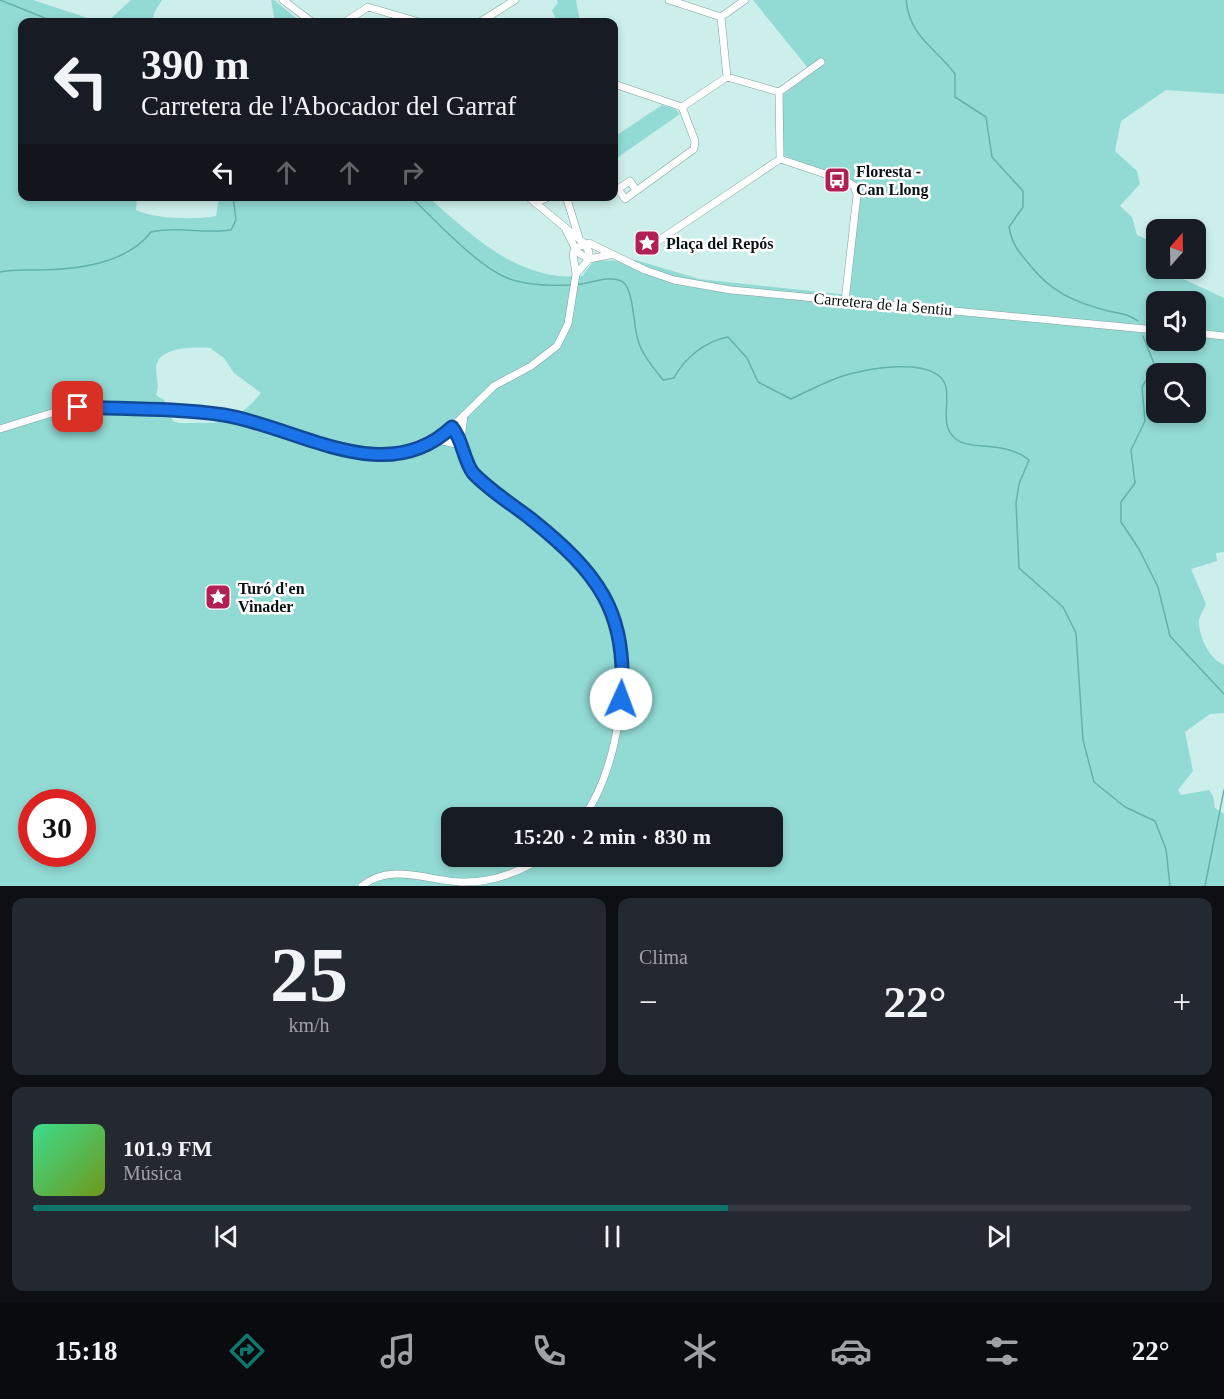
<!DOCTYPE html>
<html lang="es">
<head>
<meta charset="utf-8">
<style>
  body { margin:0; font-family:"Times New Roman",serif; background:#242831; color:#f1f3f6; height:100vh; display:flex; flex-direction:column; font-size:22px; white-space:nowrap }
  * { box-sizing:border-box; margin:0 }
  p { font-size:20px; color:#9ea1a6 }
  .icon { flex:none; width:33px; height:33px; fill:none; stroke:currentColor; stroke-width:2; stroke-linecap:round; stroke-linejoin:round }
  .map { position:relative; height:886px; overflow:hidden }
  .drawer { display:flex; flex-direction:column; gap:12px; padding:12px; background:#0d0f14; flex:1 }
  .drawer>* { flex:none }
  .guide { position:absolute; left:18px; top:18px; width:600px; height:183px; border-radius:12px; box-shadow:0 3px 9px #0003; background:#171b24; color:#f1f3f6; overflow:hidden }
  .needle { width:39px; rotate:20deg }
  .tools { position:absolute; left:1146px; top:219px; display:grid; gap:12px }
  .tools a { display:grid; place-items:center; width:60px; height:60px; border-radius:12px; background:#171b24; box-shadow:0 3px 9px #0003; font-size:30px }
  .speed { position:absolute; left:18px; top:789px; display:flex; gap:12px; font-size:30px; font-weight:700; text-align:center }
  .speed>* { display:grid; place-content:center; width:78px; height:78px; border-radius:50%; background:#171b24; box-shadow:0 3px 9px #0003; line-height:1 }
  .speed .limit { border:9px solid #d22; background:#fff; color:#111 }
  .pin { position:absolute; display:grid; place-items:center; width:51px; height:51px; color:#fff; margin:-26px; border-radius:12px; box-shadow:0 3px 9px #0006 }
  .me { position:absolute; width:66px; margin:-33px; rotate:2deg; stroke-linejoin:round; filter:drop-shadow(0 0 4px #0008) }
  .turn { display:flex; align-items:center; gap:21px; height:126px; padding:0 24px; font-size:27px }
  .turn .icon { width:78px; height:78px; stroke-width:2.5 }
  .turn b { display:block; font-size:42px; line-height:51px }
  .lanes { display:flex; align-items:center; height:57px; padding:0 24px; background:#0003; justify-content:center; gap:30px; direction:ltr }
  .lanes .off { opacity:.35 }
  .big { font-size:45px; font-weight:700; line-height:1.1 }
  .drawer .card { flex:1; display:flex; flex-direction:column; justify-content:center; gap:9px; min-width:0; padding:0 21px; border-radius:12px; background:#242831 }
  .drawer .dial { align-items:center; gap:0 }
  .dial b { font-size:78px; line-height:1 }
  .song { display:flex; align-items:center; gap:18px }
  .cover { width:72px; height:72px; border-radius:9px; background:linear-gradient(135deg,hsl(150 70% 55%),hsl(80 70% 35%)) }
  .played { height:6px; border-radius:3px; background:linear-gradient(90deg,#0f766e 60%,#363941 60%) }
  .keys { display:flex; justify-content:space-around; direction:ltr }
  .heat { display:flex; justify-content:space-between; align-items:center; font-size:33px; direction:ltr }
  .drawer .tiles { flex:1; display:grid; gap:12px; grid-template-columns:1fr 1fr }
  .card:last-child { grid-column:span 2 }
  .trip { position:absolute; left:441px; top:807px; width:342px; height:60px; border-radius:12px; background:#171b24; box-shadow:0 3px 9px #0003; font-weight:700; line-height:60px; text-align:center }
  .tabs { display:flex; height:96px; justify-content:space-around; align-items:center; background:#090b0e; color:#9ea1a6 }
  .tabs .icon { width:42px; height:42px }
  .tabs .selected { color:#0f766e }
  .tabs b { font-size:27px; color:#f1f3f6 }
  .map>svg:first-child { display:block }
  .green { fill:#92dad4; fill-rule:evenodd }
  .lines { fill:none; stroke-linecap:round; stroke-linejoin:round }
  .stream { stroke:#62b1ac; stroke-width:1.5 }
  .minor-casing { stroke:#81a19e; stroke-width:8 }
  .minor { stroke:#fff; stroke-width:7 }
  .route-casing { stroke:#114b97; stroke-width:15 }
  .route { stroke:#1a73e8; stroke-width:10 }
  .labels { text-anchor:middle; dominant-baseline:central; stroke-width:5; stroke-linejoin:round; paint-order:stroke }
  .poi-label { font-size:16px; font-weight:bold; fill:#071312; stroke:#fff; text-anchor:start }
  .street-label { font-size:16px; fill:#071312; stroke:#fff }
</style>
</head>
<body>
<div class="map">
<svg width="1224" height="886" viewBox="0 0 1224 886">
  <rect width="100%" height="100%" fill="#cdefec"/>
  <path class="green" d="M0,0H33L100,22H22V196L137,197L136,210C155,219 195,220 216,216L219,197H428C473,236 518,282 582,276L594,261L636,260L699,279L849,295L861,187L783,155L781,96L812,73L753,0H1224V94L1166,90L1121,121L1115,151L1137,171L1140,184L1120,206L1132,217L1137,235L1148,240L1155,248L1153,265L1224,298V552L1216,553L1217,561L1191,569L1206,604C1204,609 1199,617 1199,621C1199,638 1209,658 1224,665V713L1210,714L1185,732L1193,771L1178,790L1181,795L1209,790L1213,796L1215,808L1224,814V886H0ZM1156,302H1196V340H1156ZM210,348L224,358L234,373L261,393C233,426 220,423 179,423L173,421L164,400L156,395C160,384 156,379 156,368C157,346 196,347 210,348ZM1156,374H1196V412H1156ZM32,802H82V854H32ZM452,818H772V856H452Z
    M131,0H162L154,13L153,22H107Z
    M271,0H274L301,22H275Z
    M557,0H576L580,22H557L552,10L558,3Z
    M662,105L675,109L680,114L614,160V137Z"/>
  <g class="lines">
    <path class="stream" d="M0,0L55,22
      M906,0C910,38 935,47 955,74V97L986,117L992,157L1023,191V207L1009,227C1012,244 1018,251 1029,264C1051,292 1074,302 1108,311C1120,314 1127,313 1138,321
      M410,196C435,220 476,265 507,278C527,286 550,286 571,285
      M0,272C13,269 25,270 38,270C75,270 127,264 151,232C177,226 204,234 231,230L236,220L233,196
      M576,285C589,284 611,274 623,282C634,291 633,325 638,340C642,355 654,368 663,380L674,378C684,358 706,341 728,337L747,358L758,382L791,399C806,392 821,384 837,378C860,369 938,354 946,387C950,405 939,426 956,439C970,451 1005,440 1029,460L1019,484L1016,503L1019,568L1063,607L1076,633L1083,740L1094,782L1125,807L1155,821L1166,849L1170,886
      M1143,336L1155,366L1142,387L1145,421L1131,450L1135,483L1121,502V522L1139,549L1158,587L1170,636L1224,694
      M1205,886L1224,790"/>
    <g class="minor-casing">
      <path id="minor" d="M283,0L312,22
        M669,0L721,17
        M721,17L727,77L779,92L780,159L846,181L854,186L857,195L845,301
        M721,17L745,0
        M345,22L368,7L419,22
        M480,22L515,0
        M614,84L682,107
        M779,92L821,62
        M682,107L727,77
        M636,190L630,181L618,189L625,199L694,149L695,141L682,107
        M527,196L584,243L589,252V259
        M566,196L579,238
        M535,203L551,196
        M566,230L577,252L589,259
        M655,243L780,159
        M575,248L589,243L645,270L674,280L731,290L1156,330
        M576,274L589,259L609,255
        M1196,333L1224,336
        M452,427C464,441 462,462 475,475C492,493 514,505 533,520C602,577 628,613 620,706C617,742 605,788 583,818
        M0,429L71,407L171,411L237,418L362,455L415,450L448,431L494,386L531,366L557,346L568,324L576,274L573,254L575,248
        M461,439L464,415
        M437,440L461,445
        M362,886C391,862 429,881 461,882C491,883 520,872 545,856"/>
    </g>
    <use href="#minor" class="minor"/>
  </g>
  <g class="lines">
    <g class="route-casing">
      <path id="route" d="M78,407C126,409 176,408 224,415C298,427 385,490 452,427C463,440 463,459 473,473C490,491 512,504 531,519C597,572 629,612 621,699"/>
    </g>
    <use href="#route" class="route"/>
  </g>
  <defs>
    <g id="bus-square" transform="scale(1.35)"><rect x="-9" y="-9" width="18" height="18" rx="4" fill="#b02053" stroke="#fff"/><path d="M-5-6H5V4H4V6H2V4H-2V6H-4V4H-5ZM-3.5-4V0h7V-4ZM-3.5 1.2v1.5H-2V1.2ZM2 1.2v1.5H3.5V1.2Z" fill="#fff"/></g>
    <g id="sight-square" transform="scale(1.35)"><rect x="-9" y="-9" width="18" height="18" rx="4" fill="#b02053" stroke="#fff"/><path d="M0-6L1.8-2.2L6-1.7L2.9 1.2L3.7 5.4L0 3.3L-3.7 5.4L-2.9 1.2L-6-1.7L-1.8-2.2Z" fill="#fff"/></g>
  </defs>
  <g fill-rule="evenodd">
    <use href="#bus-square" x="837" y="180"/>
    <use href="#sight-square" x="647" y="243"/>
    <use href="#sight-square" x="218" y="597"/>
  </g>
  <g class="labels">
    <g class="poi-label">
      <text x="856" y="171">Floresta -<tspan x="856" dy="18">Can Llong</tspan></text>
      <text x="666" y="243">Plaça del Repós</text>
      <text x="238" y="588">Turó d'en<tspan x="238" dy="18">Vinader</tspan></text>
    </g>
    <g class="street-label">
      <text transform="translate(883 304) rotate(5)">Carretera de la Sentiu</text>
    </g>
  </g>
</svg>
<div class="tools">
<a><svg class="needle" viewBox="-14 -14 28 28"><path d="M0-13l5 13h-10z" fill="#e53935"/><path d="M0 13l5-13h-10z" fill="#9ea1a6"/></svg></a>
<a><svg class="icon" aria-label="sound" viewBox="0 0 24 24"><path d="M4 9h4l5-4v14l-5-4H4zM17 9q2 3 0 6"/></svg></a>
<a><svg class="icon" aria-label="search" viewBox="0 0 24 24"><circle cx="10" cy="10" r="6"/><path d="M15 15l6 6"/></svg></a>
</div>
<div class="speed"><div class="limit">30</div></div>
<div class="pin" style="left:78px;top:407px;background:#d93025"><svg class="icon" aria-label="arrive" viewBox="0 0 24 24"><path d="M6 21V4h12l-3 4 3 4H6"/></svg></div>
<svg class="me" style="left:621px;top:699px" viewBox="-20 -20 40 40"><circle r="19" fill="#fff"/><path d="M0-13L10 11 0 6-10 11z" fill="#1a73e8"/></svg>
<div class="trip">15:20 · 2 min · 830 m</div>
<div class="guide">
<div class="turn"><svg class="icon" aria-label="left" viewBox="0 0 24 24"><path d="M17 20v-9H6M10 6l-5 5 5 5"/></svg><div><b>390 m</b>Carretera de l'Abocador del Garraf</div></div>
<div class="lanes"><svg class="icon" aria-label="left" viewBox="0 0 24 24"><path d="M17 20v-9H6M10 6l-5 5 5 5"/></svg><svg class="icon off" aria-label="ahead" viewBox="0 0 24 24"><path d="M12 20V5M6 11l6-6 6 6"/></svg><svg class="icon off" aria-label="ahead" viewBox="0 0 24 24"><path d="M12 20V5M6 11l6-6 6 6"/></svg><svg class="icon off" aria-label="right" viewBox="0 0 24 24"><path d="M7 20v-9h11M14 6l5 5-5 5"/></svg></div>
</div>
</div>
<section class="drawer">
<div class="tiles">
<div class="card dial"><b>25</b><p>km/h</p></div>
<div class="card"><p>Clima</p>
<div class="heat"><a>−</a><b class="big">22°</b><a>+</a></div>
</div>
<div class="card">
<div class="song"><i class="cover"></i><div><b>101.9 FM</b><p>Música</p></div></div>
<div class="played"></div>
<div class="keys"><svg class="icon" aria-label="previous" viewBox="0 0 24 24"><path d="M18 5L8 12l10 7zM5 5v14"/></svg><svg class="icon" aria-label="pause" viewBox="0 0 24 24"><path d="M8 5v14M16 5v14"/></svg><svg class="icon" aria-label="next" viewBox="0 0 24 24"><path d="M6 5l10 7-10 7zM19 5v14"/></svg></div>
</div>
</div>
</section>
<nav class="tabs">
<b>15:18</b>
<svg class="icon selected" aria-label="directions" viewBox="0 0 24 24"><path d="M12 3l9 9-9 9-9-9zM9 14v-3h6M13 9l2 2-2 2"/></svg>
<svg class="icon" aria-label="music" viewBox="0 0 24 24"><path d="M9 18V5l10-2v13"/><circle cx="6" cy="18" r="3"/><circle cx="16" cy="16" r="3"/></svg>
<svg class="icon" aria-label="phone" viewBox="0 0 24 24"><path d="M5 4h4l2 5-3 2q2 4 5 5l2-3 5 2v4C11 20 4 13 5 4z"/></svg>
<svg class="icon" aria-label="climate" viewBox="0 0 24 24"><path d="M12 3v18M4 7l16 10M4 17L20 7"/></svg>
<svg class="icon" aria-label="car" viewBox="0 0 24 24"><path d="M5 17H2v-5l4-1 3-4h7l3 4 3 1v5h-3M9 17h6M6 11h13"/><circle cx="7" cy="17" r="2"/><circle cx="17" cy="17" r="2"/></svg>
<svg class="icon" aria-label="filters" viewBox="0 0 24 24"><path d="M4 7h16M4 17h16"/><circle cx="9" cy="7" r="2"/><circle cx="15" cy="17" r="2"/></svg>
<b>22°</b>
</nav>
</body>
</html>
